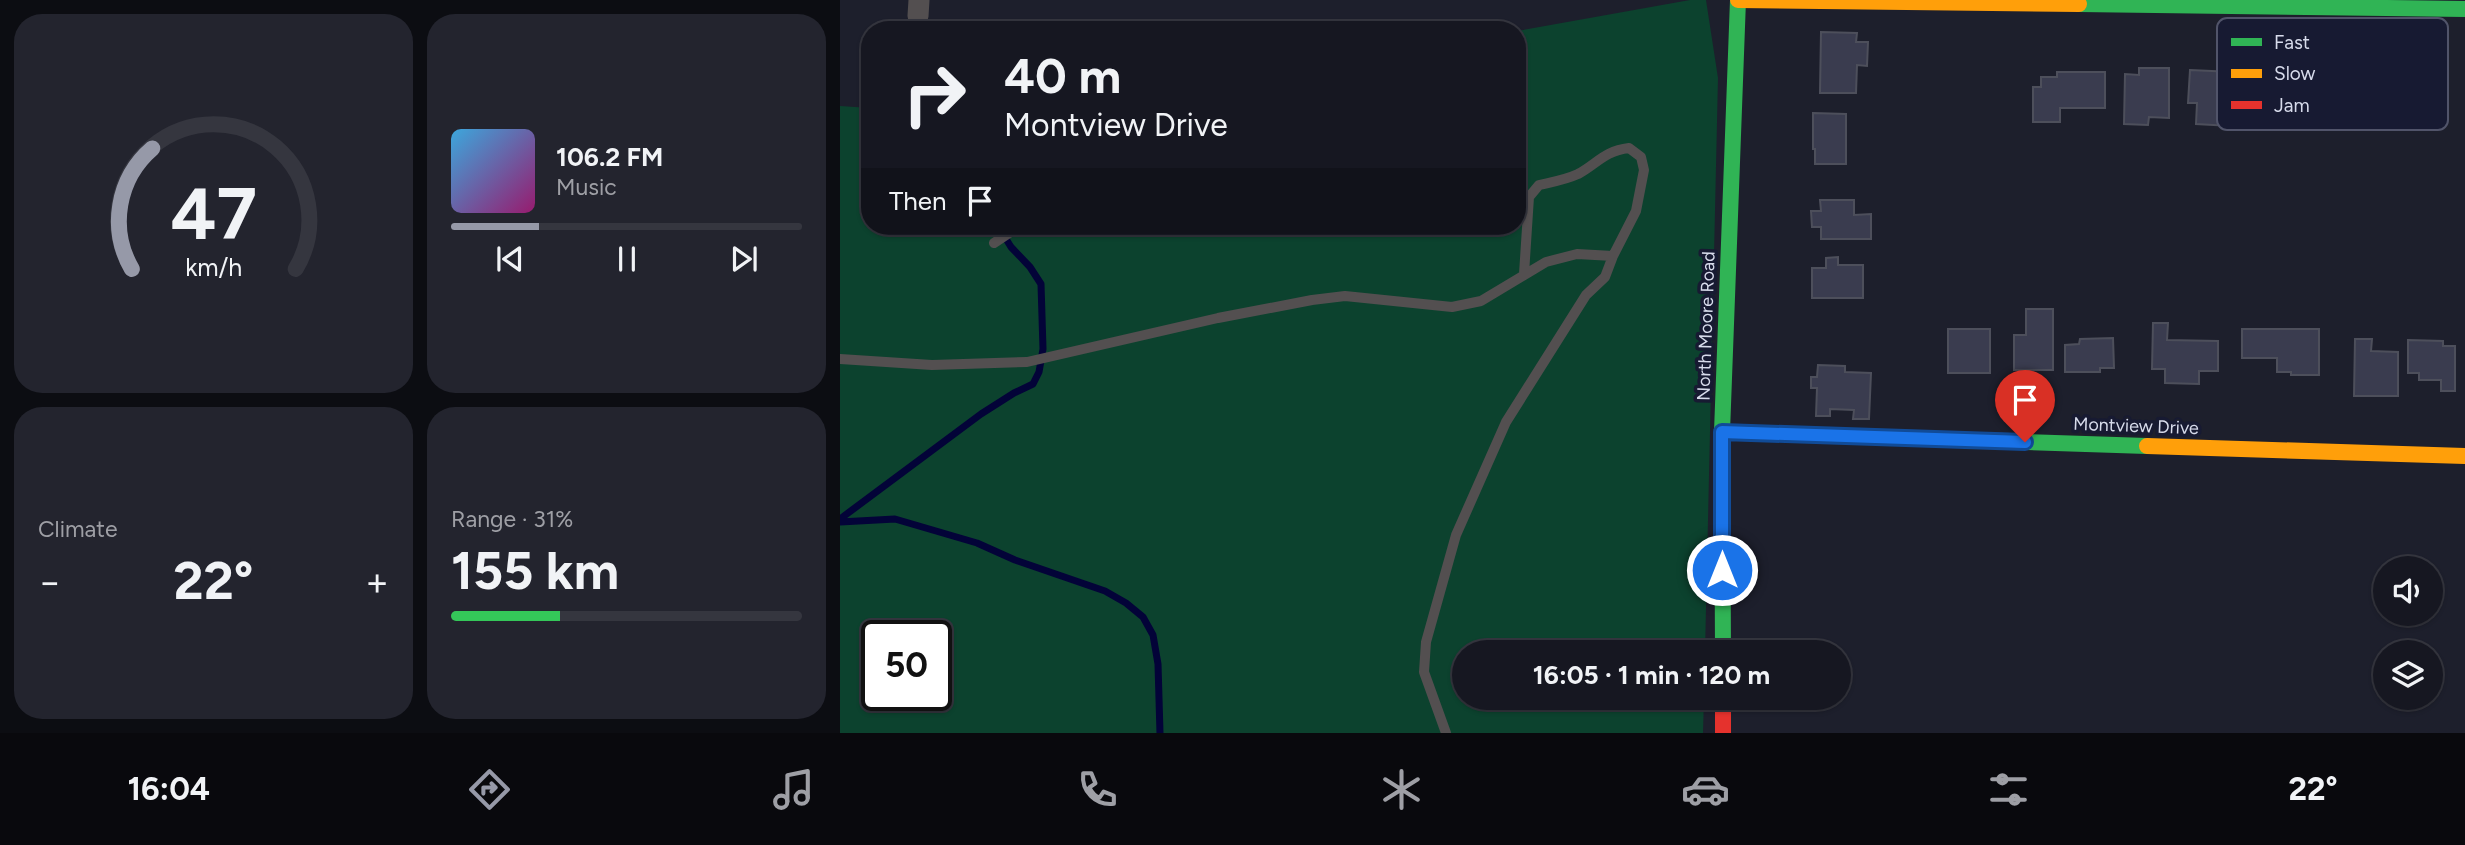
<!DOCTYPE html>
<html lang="en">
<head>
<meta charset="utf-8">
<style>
  body { margin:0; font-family:Figtree,sans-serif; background:#23242e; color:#f1f3f6; height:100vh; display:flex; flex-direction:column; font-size:26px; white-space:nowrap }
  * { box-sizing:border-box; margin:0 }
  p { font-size:23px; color:#9e9fa5 }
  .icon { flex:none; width:38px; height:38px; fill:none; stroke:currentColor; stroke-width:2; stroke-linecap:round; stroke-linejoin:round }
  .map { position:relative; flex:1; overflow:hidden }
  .panel { display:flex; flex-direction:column; gap:14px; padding:14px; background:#0c0d12; width:840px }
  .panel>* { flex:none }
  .top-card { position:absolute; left:21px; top:21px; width:665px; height:214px; border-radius:28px; box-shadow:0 2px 5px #0004,0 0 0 2px #35363f; background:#161721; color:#f1f3f6; overflow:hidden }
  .fabs { position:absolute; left:1533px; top:556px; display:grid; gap:14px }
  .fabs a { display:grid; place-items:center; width:70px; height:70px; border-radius:50%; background:#161721; box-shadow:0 2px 5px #0004,0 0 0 2px #35363f; font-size:35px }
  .speed { position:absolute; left:21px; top:620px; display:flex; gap:14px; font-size:35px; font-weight:700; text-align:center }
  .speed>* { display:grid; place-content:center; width:91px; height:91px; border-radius:50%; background:#161721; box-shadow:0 2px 5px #0004,0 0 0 2px #35363f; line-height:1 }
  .speed .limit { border:4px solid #111; border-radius:10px; background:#fff; color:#111 }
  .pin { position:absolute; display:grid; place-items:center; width:60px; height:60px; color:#fff; margin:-72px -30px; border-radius:50% 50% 50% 0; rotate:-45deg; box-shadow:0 0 7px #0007 }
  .pin .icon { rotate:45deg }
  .me { position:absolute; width:77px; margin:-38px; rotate:0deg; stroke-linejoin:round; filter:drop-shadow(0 0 5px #0008) }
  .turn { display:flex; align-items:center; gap:24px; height:147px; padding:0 28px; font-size:32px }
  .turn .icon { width:91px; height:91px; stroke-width:2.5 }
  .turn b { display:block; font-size:49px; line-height:60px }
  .then { display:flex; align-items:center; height:66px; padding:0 28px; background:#0003; gap:14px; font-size:26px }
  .big { font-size:52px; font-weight:700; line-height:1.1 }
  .panel .widget { flex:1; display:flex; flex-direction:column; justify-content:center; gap:10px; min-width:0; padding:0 24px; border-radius:28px; background:#23242e }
  .panel .dial { align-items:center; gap:0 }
  .dial svg { height:182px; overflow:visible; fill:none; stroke:#35363f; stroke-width:7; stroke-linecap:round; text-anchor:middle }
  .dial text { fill:#f1f3f6; stroke:none }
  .song { display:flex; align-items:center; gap:21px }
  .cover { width:84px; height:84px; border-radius:10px; background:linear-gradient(135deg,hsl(200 70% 55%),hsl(320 70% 35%)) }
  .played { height:7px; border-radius:4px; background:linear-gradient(90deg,#9699a8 25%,#35363f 25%) }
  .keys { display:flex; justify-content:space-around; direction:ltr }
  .heat { display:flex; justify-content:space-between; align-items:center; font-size:38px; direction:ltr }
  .charge { height:10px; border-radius:5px; background:linear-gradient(90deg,#34c759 31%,#35363f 0) }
  .panel .tiles { flex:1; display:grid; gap:14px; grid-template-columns:repeat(2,1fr) }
  .trip { position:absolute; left:612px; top:640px; width:399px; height:70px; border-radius:35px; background:#161721; box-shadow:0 2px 5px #0004,0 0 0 2px #35363f; font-weight:700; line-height:70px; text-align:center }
  .tab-bar { display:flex; height:112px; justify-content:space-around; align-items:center; background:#09090d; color:#9e9fa5 }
  .tab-bar .icon { width:49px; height:49px }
  .tab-bar .active { color:#9699a8 }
  .tab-bar b { font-size:32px; color:#f1f3f6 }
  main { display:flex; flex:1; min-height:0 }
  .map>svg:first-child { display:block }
  .green { fill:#0c422e; fill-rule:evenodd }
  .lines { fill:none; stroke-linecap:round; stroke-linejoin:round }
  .stream { stroke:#030338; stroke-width:7 }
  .building { fill:#3a3c4f; stroke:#4d4f5b; stroke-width:2 }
  .lane { stroke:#534f50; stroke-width:10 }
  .street { stroke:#534f50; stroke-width:21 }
  .fast { stroke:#30b455; stroke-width:16 }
  .slow { stroke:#ff9f0a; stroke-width:16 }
  .jam { stroke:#e5322d; stroke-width:16 }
  .route-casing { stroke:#114b97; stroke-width:18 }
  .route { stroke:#1a73e8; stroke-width:12 }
  .labels { text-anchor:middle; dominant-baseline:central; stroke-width:7; stroke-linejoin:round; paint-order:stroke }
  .street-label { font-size:18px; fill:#d7dbeb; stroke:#171a32 }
  .key { fill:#171a32; stroke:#51546a; stroke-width:2 }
  .key-label { font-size:19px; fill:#d7dbeb }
</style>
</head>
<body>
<main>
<section class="panel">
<div class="tiles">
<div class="widget dial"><svg viewBox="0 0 100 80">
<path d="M14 69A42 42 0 1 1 86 69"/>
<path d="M14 69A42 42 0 0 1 23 16" stroke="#9699a8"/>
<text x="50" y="56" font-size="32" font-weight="700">47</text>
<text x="50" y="72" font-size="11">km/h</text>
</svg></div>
<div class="widget">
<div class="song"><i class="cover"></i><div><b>106.2 FM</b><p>Music</p></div></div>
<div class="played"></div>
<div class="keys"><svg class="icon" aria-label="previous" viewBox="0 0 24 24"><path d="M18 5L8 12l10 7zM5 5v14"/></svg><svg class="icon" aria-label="pause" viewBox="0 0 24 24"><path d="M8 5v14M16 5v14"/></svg><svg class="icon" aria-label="next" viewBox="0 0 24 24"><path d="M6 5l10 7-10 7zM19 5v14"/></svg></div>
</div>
<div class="widget"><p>Climate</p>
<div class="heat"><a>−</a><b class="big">22°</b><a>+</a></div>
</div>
<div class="widget"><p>Range · 31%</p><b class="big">155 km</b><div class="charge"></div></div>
</div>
</section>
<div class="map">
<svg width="1625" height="733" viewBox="0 0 1625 733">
  <rect width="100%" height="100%" fill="#1d1f2c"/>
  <path class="green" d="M850,0H866L878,78L865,653H625V698H864L863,733H0V106L30,108V226H677V31ZM37,635H96V695H37Z"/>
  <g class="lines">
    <path class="stream" d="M0,519L141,414L174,393L193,384L199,372L203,349L201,284L190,267L171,247L158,226
      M0,522L55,519L137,543L175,560L265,591L286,603L303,617L313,635L318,664L320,733"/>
  </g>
  <path class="building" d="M981,32L1017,33L1016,42H1028L1027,66L1017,65L1016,93H980Z
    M1299,68H1329V118L1309,117L1308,125L1284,124L1285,74L1299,75Z
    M1350,70L1393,72L1391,126L1356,124L1357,103H1348Z
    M1217,72H1265V108H1220V122H1193V87H1201V77H1217Z
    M973,113L1006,114V164H975V149H973Z
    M980,200H1014V215L1031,214V239H981V227H972L971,211H981Z
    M998,257V265H1023V298H972V268H986V258Z
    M1186,309H1213V370H1174V335H1186Z
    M1313,323H1328L1327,340L1378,341V371H1359V384L1325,383V369H1312Z
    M1108,329H1150V373H1108Z
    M1402,329H1479V375H1451V372H1437V358H1402Z
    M1273,338L1274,368H1260V372H1225V345L1239,344L1240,339Z
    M1515,339H1532L1531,351L1558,352V396H1514Z
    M1568,340L1603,341V346H1615V391H1601V380H1579V373H1568Z
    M978,365L1005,366V372L1031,373L1029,419H1013L1014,410L990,409V416H976L977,388H971V377H977Z"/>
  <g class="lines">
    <path class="lane" d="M154,243L175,229
      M0,359L92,365L187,362L378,318L472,300L505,296L612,307L641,301L706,262L737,254L773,256
      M606,733L584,672L586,642L616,535L666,422L746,295L765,277L773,256L796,211L804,170L801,157L789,148C764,151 758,163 738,174C725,180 712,182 699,185L689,197L684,274"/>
    <path class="street" d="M78,16L79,0"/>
    <path class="fast" d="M1239,4L1625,9
      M882,432L1307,446
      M883,653L882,432L898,0"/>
    <path class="slow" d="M898,0L1239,4
      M1307,446L1625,456"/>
    <path class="jam" d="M883,698V733"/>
  </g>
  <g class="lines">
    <g class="route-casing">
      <path id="route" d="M882,570V432L1185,442"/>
    </g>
    <use href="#route" class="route"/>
  </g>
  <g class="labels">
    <g class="street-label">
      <text transform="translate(866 326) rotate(-88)">North Moore Road</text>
      <text transform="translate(1296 426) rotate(2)">Montview Drive</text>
    </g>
  </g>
  <rect x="1377" y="18" width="231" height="112" rx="10" class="key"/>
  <rect x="1391" y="38" width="31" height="8" fill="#30b455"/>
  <rect x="1391" y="69" width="31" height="9" fill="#ff9f0a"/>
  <rect x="1391" y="101" width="31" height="8" fill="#e5322d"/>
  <g class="key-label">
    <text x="1434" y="49">Fast</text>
    <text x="1434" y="80">Slow</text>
    <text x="1434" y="112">Jam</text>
  </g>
</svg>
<div class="fabs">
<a><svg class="icon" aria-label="sound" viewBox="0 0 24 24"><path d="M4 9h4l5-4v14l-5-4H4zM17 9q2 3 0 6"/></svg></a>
<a><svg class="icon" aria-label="layers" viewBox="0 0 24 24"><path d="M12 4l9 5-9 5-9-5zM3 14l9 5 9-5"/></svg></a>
</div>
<div class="speed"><div class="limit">50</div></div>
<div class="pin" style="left:1185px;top:442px;background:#d93025"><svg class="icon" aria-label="arrive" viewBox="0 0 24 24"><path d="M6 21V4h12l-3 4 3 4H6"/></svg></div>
<svg class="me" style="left:882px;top:570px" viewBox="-20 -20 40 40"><circle r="17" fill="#1a73e8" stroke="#fff" stroke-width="3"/><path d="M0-11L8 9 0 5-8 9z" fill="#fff"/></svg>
<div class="trip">16:05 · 1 min · 120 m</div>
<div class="top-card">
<div class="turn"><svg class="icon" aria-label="right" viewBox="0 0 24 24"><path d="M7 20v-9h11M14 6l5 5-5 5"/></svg><div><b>40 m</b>Montview Drive</div></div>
<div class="then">Then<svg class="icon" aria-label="arrive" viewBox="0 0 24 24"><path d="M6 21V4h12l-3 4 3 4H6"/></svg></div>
</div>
</div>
</main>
<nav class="tab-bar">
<b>16:04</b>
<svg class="icon active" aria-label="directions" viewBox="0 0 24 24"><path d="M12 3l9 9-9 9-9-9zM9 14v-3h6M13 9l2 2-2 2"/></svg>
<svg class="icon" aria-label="music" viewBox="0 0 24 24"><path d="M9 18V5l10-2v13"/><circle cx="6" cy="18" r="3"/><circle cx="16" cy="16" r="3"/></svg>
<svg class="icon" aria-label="phone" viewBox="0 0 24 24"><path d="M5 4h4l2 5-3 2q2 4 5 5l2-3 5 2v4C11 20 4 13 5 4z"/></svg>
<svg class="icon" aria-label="climate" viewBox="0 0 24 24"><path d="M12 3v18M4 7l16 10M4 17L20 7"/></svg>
<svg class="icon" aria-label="car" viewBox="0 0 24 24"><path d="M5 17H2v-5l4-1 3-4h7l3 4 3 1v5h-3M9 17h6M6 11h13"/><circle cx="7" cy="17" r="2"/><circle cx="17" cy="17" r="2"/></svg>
<svg class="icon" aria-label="filters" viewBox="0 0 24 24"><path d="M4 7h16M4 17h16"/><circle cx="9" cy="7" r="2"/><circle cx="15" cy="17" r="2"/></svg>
<b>22°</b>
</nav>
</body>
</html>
